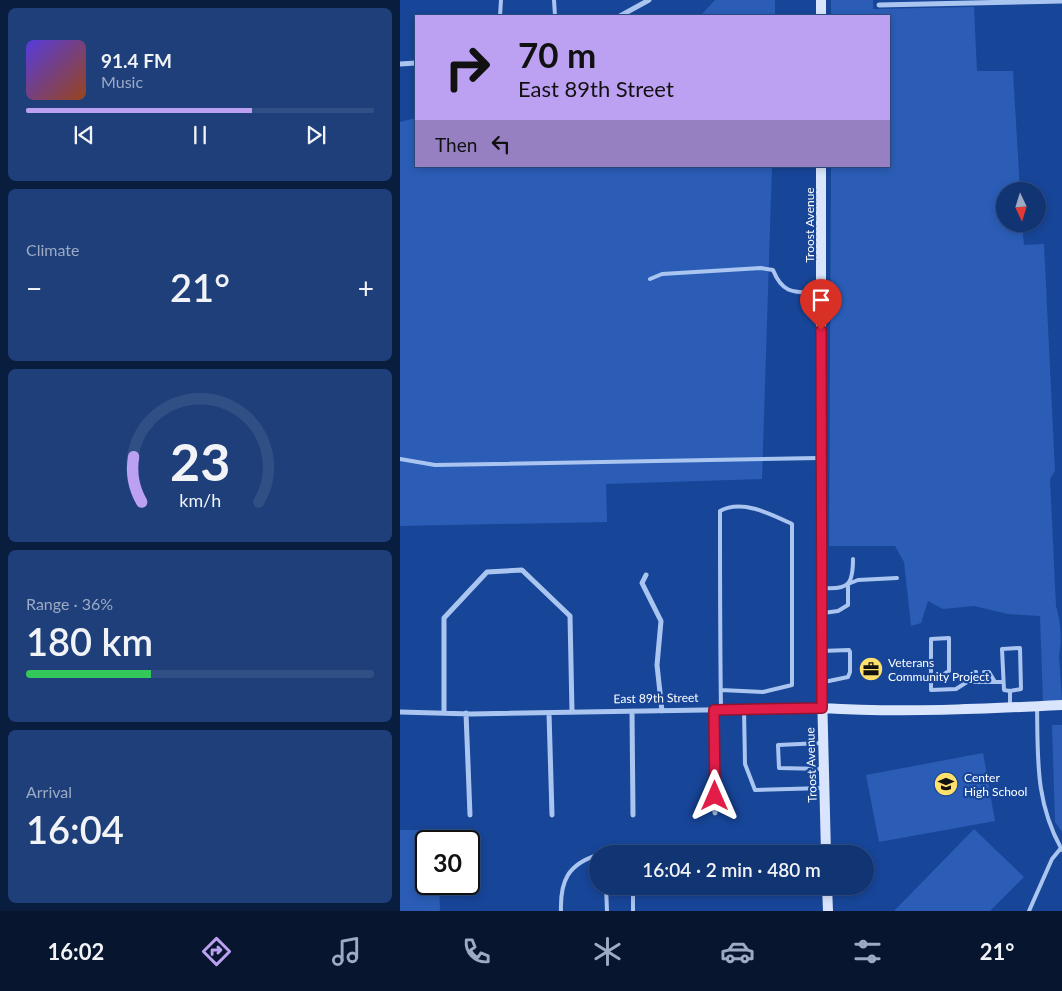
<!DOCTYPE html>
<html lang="en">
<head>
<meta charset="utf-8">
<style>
  body { margin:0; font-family:Lato,sans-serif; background:#1e3f7a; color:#f1f3f6; height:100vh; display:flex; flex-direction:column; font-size:19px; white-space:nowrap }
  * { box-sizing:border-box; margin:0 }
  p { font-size:16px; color:#9caac4 }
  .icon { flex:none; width:28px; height:28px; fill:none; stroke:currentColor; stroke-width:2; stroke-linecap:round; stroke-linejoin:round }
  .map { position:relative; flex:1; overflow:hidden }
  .side { display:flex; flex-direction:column; gap:8px; padding:8px; background:#091d3f; width:400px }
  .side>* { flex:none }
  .guide { position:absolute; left:15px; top:15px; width:475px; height:152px; border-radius:0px; box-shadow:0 2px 8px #0003,0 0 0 1px #304f84; background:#bca0f2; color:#111; overflow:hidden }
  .needle { width:32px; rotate:176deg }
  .tools { position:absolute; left:596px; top:182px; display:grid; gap:10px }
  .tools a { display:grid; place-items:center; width:50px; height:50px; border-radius:50%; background:#113472; box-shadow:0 2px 8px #0003,0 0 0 1px #304f84; font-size:25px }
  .speed { position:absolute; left:15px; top:830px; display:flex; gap:10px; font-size:25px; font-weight:700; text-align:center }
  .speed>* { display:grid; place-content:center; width:65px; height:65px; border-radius:50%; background:#113472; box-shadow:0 2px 8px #0003,0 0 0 1px #304f84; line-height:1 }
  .speed .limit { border:2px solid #111; border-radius:8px; background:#fff; color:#111 }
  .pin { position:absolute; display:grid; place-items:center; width:42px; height:42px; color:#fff; margin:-51px -21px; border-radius:50% 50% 50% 0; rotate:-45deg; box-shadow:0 0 5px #0007 }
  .pin .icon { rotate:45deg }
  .me { position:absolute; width:55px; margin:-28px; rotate:0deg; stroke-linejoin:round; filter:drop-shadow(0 0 4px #0008) }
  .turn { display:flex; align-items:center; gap:18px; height:105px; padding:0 20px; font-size:22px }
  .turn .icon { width:65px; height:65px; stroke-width:2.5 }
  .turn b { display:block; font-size:35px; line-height:42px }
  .then { display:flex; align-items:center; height:48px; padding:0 20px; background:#0003; gap:10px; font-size:19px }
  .big { font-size:38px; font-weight:600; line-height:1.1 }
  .side .tile { flex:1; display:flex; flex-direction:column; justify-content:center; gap:8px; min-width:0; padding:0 18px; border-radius:8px; background:#1e3f7a }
  .side .dial { align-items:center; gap:0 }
  .dial svg { height:130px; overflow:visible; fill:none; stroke:#304f84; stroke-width:7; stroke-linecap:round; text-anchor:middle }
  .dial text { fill:#f1f3f6; stroke:none }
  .song { display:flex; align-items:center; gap:15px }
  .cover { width:60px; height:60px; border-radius:8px; background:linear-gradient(135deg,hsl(250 70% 55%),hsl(20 70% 35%)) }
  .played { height:5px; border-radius:2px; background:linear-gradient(90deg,#bca0f2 65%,#304f84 65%) }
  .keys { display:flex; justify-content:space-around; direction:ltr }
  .heat { display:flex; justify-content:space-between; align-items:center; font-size:28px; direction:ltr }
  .charge { height:8px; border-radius:4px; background:linear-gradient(90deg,#34c759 36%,#304f84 0) }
  .trip { position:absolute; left:189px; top:845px; width:285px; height:50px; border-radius:25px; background:#113472; box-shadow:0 2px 8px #0003,0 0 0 1px #304f84; font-weight:600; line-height:50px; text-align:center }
  .dock { display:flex; height:80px; justify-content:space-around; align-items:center; background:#07152e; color:#9caac4 }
  .dock .icon { width:35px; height:35px }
  .dock .active { color:#bca0f2 }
  .dock b { font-size:22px; color:#f1f3f6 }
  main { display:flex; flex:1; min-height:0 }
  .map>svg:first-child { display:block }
  .green { fill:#2b5db6 }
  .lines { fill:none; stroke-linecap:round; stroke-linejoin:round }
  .lane { stroke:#abc5f1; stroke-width:4 }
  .street { stroke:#abc5f1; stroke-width:5 }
  .secondary { stroke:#d9e5fc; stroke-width:10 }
  .route-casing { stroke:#92132f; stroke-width:12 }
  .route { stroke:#e11d48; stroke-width:9 }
  .labels { text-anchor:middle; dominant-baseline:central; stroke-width:4.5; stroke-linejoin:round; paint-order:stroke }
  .street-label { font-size:12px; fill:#fff; stroke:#174598 }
  .poi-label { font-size:12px; fill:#fff; stroke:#174598; text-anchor:start }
</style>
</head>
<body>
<main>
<section class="side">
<div class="tile">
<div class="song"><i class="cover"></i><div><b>91.4 FM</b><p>Music</p></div></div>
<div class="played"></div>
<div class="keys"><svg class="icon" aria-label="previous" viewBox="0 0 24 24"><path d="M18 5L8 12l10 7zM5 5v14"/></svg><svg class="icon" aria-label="pause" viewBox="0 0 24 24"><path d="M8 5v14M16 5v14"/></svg><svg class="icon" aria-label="next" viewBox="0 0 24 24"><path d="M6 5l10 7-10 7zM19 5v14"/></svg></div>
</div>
<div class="tile"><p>Climate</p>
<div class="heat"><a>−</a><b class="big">21°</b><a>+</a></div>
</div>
<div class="tile dial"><svg viewBox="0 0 100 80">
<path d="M14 69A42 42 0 1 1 86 69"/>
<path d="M14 69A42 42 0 0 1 9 41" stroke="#bca0f2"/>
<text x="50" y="56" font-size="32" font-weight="700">23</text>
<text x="50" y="72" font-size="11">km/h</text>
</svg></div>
<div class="tile"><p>Range · 36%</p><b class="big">180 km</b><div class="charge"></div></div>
<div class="tile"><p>Arrival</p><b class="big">16:04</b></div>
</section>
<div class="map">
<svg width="662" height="911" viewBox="0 0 662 911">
  <rect width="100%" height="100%" fill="#174598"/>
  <path class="green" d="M315,0H375V16H300Z
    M431,0H473V9L574,7L577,71H613L620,191H605V224H622L624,245L644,244L655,471L650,479L656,606C661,622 662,640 659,656L662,701L643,702L640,616L608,614L574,606L543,609L528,601L521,623L511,626L504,562L495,546H429L431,166H489V16H431Z
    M16,118V166H372L362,479L206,484L207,522L0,526V122Z
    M652,725H662V832L655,822Z
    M583,753L595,821L479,842L466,775Z
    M574,829L624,877L590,911H494Z
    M0,830H36L37,841H26V884H39L40,911H0Z"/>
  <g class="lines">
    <path class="lane" d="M154,0L155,16
      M100,16L101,0
      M250,279L262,274L361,268L373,270C383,295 395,292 419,293
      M0,459L35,465L419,458
      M423,588C449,590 453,584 453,559
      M423,613L438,611L448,605V584L458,580L497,578
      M421,651L449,650L450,652V672L448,677L424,682
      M584,672H589L595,682
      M531,682L549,671V638L531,639V690L556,689L567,682H603
      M567,682L573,673L576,672
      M321,690L363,692L392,685V524C371,514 342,499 320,511C320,577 320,644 321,710
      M610,691L604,690L602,649L620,648L621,689L610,691V707
      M637,706C638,759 635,802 662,850
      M344,709L345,764L355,790L424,788
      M422,743L378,745L379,768L423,769
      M200,854L215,851L219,854
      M206,886L207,911
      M161,911C160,881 168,864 198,855
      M233,911V886
      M629,911L652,859L661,848"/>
    <path class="street" d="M479,5L662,1
      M220,16L249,0
      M0,64L16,63
      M246,575L242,583L261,621L257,665L262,711
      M314,710L315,813
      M232,711L233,815
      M0,712L71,714L422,708
      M44,713V618L87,572L122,570L170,616L172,712
      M66,713L70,815
      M149,713L152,815"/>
    <path class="secondary" d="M421,0V16
      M421,166V651L426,854
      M422,708C502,713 582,709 662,705
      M427,886L428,911"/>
  </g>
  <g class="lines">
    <g class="route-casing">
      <path id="route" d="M315,796L314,710L422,708L421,330"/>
    </g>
    <use href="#route" class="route"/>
  </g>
  <defs>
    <g id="office-disc" transform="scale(1.25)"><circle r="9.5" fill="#ffe06b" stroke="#174598"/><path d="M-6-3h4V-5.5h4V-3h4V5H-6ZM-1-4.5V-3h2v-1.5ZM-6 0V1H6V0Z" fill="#111"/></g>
    <g id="school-disc" transform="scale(1.25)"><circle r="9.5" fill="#ffe06b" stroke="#174598"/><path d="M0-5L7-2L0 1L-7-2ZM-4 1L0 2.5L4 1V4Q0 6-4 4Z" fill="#111"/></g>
  </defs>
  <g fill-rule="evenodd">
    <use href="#office-disc" x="471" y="669"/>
    <use href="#school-disc" x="546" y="784"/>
  </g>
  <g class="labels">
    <g class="street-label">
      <text transform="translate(409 225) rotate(-90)">Troost Avenue</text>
      <text transform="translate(256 698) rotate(-1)">East 89th Street</text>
      <text transform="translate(411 765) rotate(-92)">Troost Avenue</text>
    </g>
    <g class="poi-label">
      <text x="488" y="662">Veterans<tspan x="488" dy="14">Community Project</tspan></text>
      <text x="564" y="777">Center<tspan x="564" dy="14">High School</tspan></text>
    </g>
  </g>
</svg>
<div class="tools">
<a><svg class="needle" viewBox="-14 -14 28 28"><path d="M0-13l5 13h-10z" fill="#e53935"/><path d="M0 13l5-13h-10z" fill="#9caac4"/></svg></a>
</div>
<div class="speed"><div class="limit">30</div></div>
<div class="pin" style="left:421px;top:330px;background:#d93025"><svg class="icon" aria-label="arrive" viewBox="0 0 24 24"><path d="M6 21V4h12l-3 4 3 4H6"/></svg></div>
<svg class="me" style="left:315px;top:796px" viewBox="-20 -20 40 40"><path d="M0-17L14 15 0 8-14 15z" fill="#e11d48" stroke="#fff" stroke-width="4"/></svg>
<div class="trip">16:04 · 2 min · 480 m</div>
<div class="guide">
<div class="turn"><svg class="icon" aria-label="right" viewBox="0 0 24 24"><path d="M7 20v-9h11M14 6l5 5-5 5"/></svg><div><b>70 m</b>East 89th Street</div></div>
<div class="then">Then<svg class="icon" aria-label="left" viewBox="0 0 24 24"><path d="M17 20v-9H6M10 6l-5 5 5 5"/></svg></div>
</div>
</div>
</main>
<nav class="dock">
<b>16:02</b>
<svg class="icon active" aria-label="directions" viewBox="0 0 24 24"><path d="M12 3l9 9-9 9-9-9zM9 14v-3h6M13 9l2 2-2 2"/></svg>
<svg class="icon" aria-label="music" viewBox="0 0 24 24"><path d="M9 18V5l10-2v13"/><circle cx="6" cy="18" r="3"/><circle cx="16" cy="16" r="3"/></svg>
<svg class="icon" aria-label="phone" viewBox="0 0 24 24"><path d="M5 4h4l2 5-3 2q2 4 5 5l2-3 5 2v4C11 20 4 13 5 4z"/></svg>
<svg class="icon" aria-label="climate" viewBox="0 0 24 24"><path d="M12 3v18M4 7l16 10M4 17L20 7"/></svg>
<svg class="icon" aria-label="car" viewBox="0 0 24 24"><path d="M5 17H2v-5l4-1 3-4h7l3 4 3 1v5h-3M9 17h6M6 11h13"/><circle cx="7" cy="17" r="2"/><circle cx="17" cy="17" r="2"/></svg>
<svg class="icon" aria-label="filters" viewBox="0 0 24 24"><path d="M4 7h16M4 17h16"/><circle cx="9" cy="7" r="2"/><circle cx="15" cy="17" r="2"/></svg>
<b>21°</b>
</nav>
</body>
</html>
